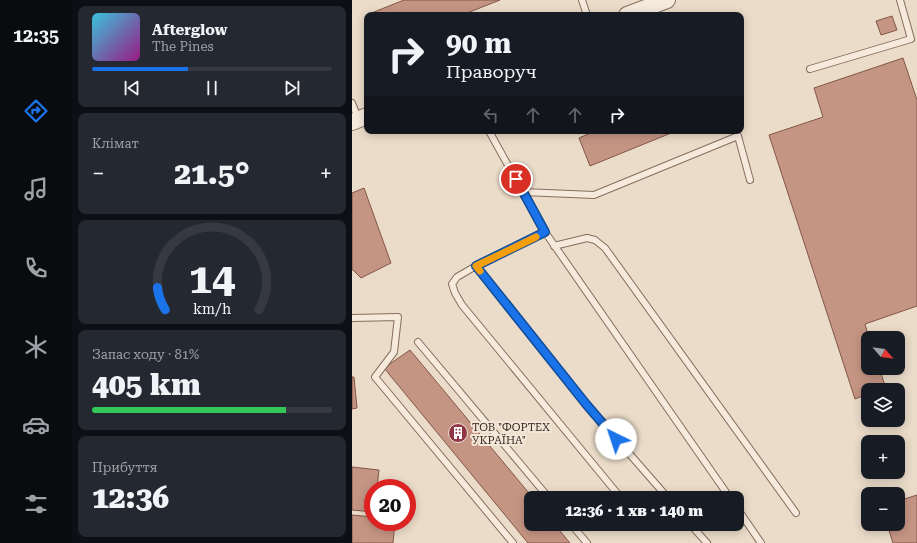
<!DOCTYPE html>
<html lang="uk">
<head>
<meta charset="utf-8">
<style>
  body { margin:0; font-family:"Roboto Serif",serif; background:#242831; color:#f1f3f6; height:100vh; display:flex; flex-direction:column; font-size:15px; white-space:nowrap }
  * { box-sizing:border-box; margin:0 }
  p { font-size:13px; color:#9ea1a6 }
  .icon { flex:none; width:22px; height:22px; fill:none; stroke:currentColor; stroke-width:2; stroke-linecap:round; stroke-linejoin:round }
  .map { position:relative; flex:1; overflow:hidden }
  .drawer { display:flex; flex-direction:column; gap:6px; padding:6px; background:#0d0f14; width:280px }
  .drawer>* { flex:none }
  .top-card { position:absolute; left:12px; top:12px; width:380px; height:122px; border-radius:8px; box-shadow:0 2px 10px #0003; background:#171b24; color:#f1f3f6; overflow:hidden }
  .needle { width:26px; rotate:118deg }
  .fabs { position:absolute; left:509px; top:331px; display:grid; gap:8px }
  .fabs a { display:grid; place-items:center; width:44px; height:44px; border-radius:8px; background:#171b24; box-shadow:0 2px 10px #0003; font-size:20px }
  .speed { position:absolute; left:12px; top:479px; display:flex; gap:8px; font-size:20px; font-weight:700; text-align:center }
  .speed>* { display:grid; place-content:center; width:52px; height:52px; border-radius:50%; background:#171b24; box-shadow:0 2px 10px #0003; line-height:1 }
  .speed .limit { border:6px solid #d22; background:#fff; color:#111 }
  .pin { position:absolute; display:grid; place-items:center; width:34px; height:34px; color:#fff; margin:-17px; border:2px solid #fff; border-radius:50%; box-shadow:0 1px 4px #0007 }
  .me { position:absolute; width:44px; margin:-22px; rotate:319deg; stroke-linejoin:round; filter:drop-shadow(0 0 3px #0008) }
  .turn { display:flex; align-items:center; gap:14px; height:84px; padding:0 16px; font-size:18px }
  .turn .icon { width:52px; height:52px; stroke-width:2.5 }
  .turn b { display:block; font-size:28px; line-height:34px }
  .lanes { display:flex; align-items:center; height:38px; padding:0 16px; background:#0003; justify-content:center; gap:20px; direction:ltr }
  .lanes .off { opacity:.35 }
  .big { font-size:30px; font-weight:800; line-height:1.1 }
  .drawer .card { flex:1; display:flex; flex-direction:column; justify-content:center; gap:6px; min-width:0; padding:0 14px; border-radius:8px; background:#242831 }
  .drawer .dial { align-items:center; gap:0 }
  .dial svg { height:104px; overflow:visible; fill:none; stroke:#363941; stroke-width:7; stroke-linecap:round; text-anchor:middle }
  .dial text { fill:#f1f3f6; stroke:none }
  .song { display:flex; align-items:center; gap:12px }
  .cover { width:48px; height:48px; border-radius:6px; background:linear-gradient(135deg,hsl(190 70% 55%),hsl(310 70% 35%)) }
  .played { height:4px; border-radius:2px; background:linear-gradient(90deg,#1a73e8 40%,#363941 40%) }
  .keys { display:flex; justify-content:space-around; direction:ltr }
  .heat { display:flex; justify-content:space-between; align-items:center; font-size:22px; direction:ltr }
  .charge { height:6px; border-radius:3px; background:linear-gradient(90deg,#34c759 81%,#363941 0) }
  .trip { position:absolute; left:172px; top:491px; width:220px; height:40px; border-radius:8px; background:#171b24; box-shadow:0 2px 10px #0003; font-weight:800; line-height:40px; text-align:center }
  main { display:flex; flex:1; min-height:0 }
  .tabs { display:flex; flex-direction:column; width:72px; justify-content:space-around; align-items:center; background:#090b0e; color:#9ea1a6 }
  .tabs .icon { width:28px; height:28px }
  .tabs .current { color:#1a73e8 }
  .tabs b { font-size:18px; color:#f1f3f6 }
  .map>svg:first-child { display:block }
  .building { fill:#c59583; stroke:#825648 }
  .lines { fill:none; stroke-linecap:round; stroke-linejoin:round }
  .service-casing { stroke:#856e5f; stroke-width:8 }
  .tertiary-casing { stroke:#856e5f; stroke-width:18 }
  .service { stroke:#f6eadc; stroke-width:6 }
  .tertiary { stroke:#f6eadc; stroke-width:16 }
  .route-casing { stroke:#114b97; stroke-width:10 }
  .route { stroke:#1a73e8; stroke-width:7 }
  .slow { stroke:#f59e0b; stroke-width:7 }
  .labels { text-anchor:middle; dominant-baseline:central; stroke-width:4; stroke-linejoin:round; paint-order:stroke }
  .poi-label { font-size:11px; fill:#372922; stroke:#f3e7d8; text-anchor:start }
</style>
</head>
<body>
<main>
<nav class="tabs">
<b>12:35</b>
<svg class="icon current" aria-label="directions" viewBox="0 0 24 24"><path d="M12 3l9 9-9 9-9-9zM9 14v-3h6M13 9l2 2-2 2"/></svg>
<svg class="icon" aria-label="music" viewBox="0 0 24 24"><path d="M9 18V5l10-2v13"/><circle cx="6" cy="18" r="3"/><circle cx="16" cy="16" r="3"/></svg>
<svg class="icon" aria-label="phone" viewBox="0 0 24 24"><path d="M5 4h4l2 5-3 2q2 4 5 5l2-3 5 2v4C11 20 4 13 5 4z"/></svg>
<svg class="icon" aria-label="climate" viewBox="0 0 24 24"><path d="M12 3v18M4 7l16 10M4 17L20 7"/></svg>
<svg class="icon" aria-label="car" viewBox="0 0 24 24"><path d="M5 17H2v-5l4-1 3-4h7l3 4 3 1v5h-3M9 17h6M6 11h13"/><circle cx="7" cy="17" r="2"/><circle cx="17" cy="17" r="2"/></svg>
<svg class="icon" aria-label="filters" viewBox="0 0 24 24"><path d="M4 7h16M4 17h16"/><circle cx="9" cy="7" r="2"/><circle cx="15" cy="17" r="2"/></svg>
</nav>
<section class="drawer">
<div class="card">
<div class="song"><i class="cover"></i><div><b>Afterglow</b><p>The Pines</p></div></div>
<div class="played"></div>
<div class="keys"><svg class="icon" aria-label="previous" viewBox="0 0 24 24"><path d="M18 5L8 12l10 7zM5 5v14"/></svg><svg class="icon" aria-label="pause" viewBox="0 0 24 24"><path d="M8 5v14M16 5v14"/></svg><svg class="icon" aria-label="next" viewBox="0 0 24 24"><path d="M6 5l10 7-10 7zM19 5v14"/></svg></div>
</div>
<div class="card"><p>Клімат</p>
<div class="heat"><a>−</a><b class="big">21.5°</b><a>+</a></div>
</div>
<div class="card dial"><svg viewBox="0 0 100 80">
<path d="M14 69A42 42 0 1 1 86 69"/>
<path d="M14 69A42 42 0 0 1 8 52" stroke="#1a73e8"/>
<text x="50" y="56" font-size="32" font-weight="700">14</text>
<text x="50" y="72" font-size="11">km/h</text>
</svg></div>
<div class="card"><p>Запас ходу · 81%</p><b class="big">405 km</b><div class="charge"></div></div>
<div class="card"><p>Прибуття</p><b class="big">12:36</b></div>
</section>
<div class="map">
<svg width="565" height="543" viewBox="0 0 565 543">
  <rect width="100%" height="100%" fill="#ebdcc9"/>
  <path class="building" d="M52,0H148L110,15H18L17,14Z
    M540,16L545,30L529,35L524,21Z
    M551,58L565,100V306L513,324L517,338H516V368H527L534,388L529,390H516V394L503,399L417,135L471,117L462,88Z
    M243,131H324L238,166L227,138Z
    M12,188L39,263L9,278L1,270H0V193Z
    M58,350L181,498H179V524H202L218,543H176L32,368Z
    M0,377H2L5,408L0,409Z
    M0,467L27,470L25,488H21V512L0,510Z
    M565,495V543H541L535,524H546V501Z
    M0,515L21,517V522H43L41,543H0Z"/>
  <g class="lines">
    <g class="service-casing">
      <path id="service" d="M230,0L235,15
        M458,69L559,39L548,0
        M0,103L6,118
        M137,131L193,232L378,498
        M171,192L242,195L386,136L398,180
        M193,232L124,266L105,277L100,284L103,293L110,305L269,498
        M202,246L235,238L243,240L253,248L444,513
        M124,266L234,404L316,498
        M0,318L46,317L42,352L23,377L161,543
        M66,342L197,498
        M385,508L409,543
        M219,524L235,543
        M338,524L355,543"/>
    </g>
    <g class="tertiary-casing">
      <path id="tertiary" d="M275,15L315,0
        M0,122L15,116"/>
    </g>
    <use href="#service" class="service"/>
    <use href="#tertiary" class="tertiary"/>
  </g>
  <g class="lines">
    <g class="route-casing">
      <path id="route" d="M164,179L193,232L124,266L234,404L264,439"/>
    </g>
    <use href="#route" class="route"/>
    <path class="slow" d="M128,271L124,266L184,237"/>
  </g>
  <defs>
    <g id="building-disc" transform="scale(1)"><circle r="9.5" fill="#8f3543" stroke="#f3e7d8"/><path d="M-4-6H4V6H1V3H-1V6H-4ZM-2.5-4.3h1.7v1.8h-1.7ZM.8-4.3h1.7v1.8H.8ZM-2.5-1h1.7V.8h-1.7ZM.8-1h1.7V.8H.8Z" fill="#fff"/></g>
  </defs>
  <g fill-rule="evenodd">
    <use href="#building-disc" x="106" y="433"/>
  </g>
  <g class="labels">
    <g class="poi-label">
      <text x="120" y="427">ТОВ "ФОРТЕХ<tspan x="120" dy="13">УКРАЇНА"</tspan></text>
    </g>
  </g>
</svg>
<div class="fabs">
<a><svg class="needle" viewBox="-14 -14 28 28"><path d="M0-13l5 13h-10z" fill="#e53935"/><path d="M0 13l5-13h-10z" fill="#9ea1a6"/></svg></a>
<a><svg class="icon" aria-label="layers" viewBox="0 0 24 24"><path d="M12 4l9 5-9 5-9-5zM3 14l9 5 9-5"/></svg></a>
<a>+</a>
<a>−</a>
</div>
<div class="speed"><div class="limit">20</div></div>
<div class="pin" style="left:164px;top:179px;background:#d93025"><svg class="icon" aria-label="arrive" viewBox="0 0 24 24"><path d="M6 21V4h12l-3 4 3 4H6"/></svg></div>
<svg class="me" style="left:264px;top:439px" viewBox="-20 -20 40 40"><circle r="19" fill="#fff"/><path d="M0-13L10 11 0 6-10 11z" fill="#1a73e8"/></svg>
<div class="trip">12:36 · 1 хв · 140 m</div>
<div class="top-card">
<div class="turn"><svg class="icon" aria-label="right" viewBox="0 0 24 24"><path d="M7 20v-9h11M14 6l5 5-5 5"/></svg><div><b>90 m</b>Праворуч</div></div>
<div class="lanes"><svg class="icon off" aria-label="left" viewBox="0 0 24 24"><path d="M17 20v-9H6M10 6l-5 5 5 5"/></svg><svg class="icon off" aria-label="ahead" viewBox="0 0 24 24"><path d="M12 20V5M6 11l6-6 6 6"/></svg><svg class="icon off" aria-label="ahead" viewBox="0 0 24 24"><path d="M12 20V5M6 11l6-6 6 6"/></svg><svg class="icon" aria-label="right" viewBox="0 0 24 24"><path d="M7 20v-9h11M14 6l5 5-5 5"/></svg></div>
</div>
</div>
</main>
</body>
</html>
